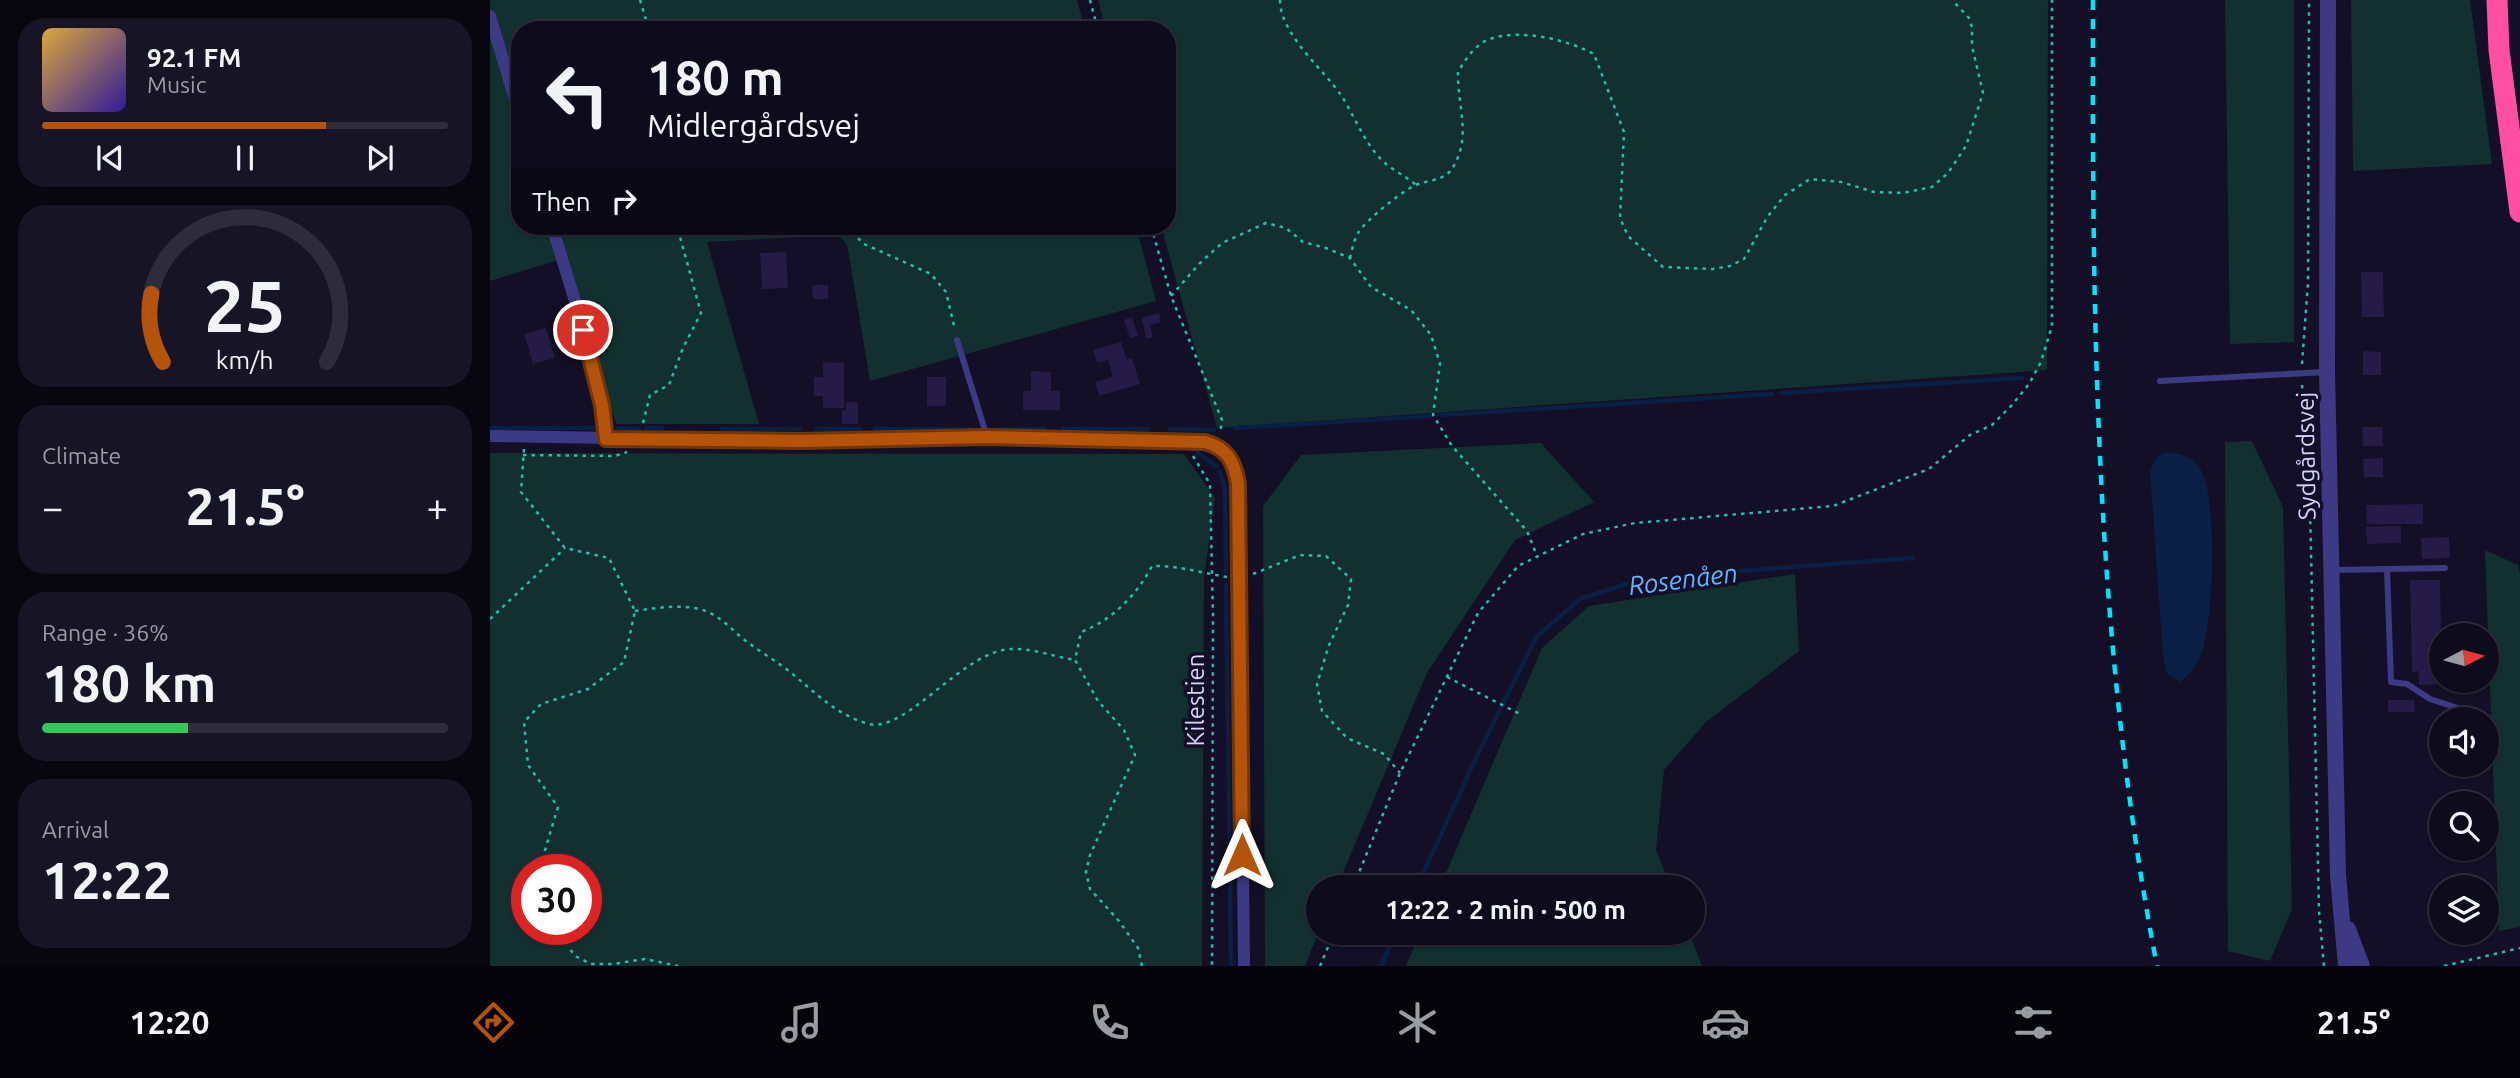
<!DOCTYPE html>
<html lang="en">
<head>
<meta charset="utf-8">
<style>
  body { margin:0; font-family:Ubuntu,sans-serif; background:#171425; color:#f1f3f6; height:100vh; display:flex; flex-direction:column; font-size:26px; white-space:nowrap }
  * { box-sizing:border-box; margin:0 }
  p { font-size:23px; color:#9b9ba3 }
  .icon { flex:none; width:38px; height:38px; fill:none; stroke:currentColor; stroke-width:2; stroke-linecap:round; stroke-linejoin:round }
  .map { position:relative; flex:1; overflow:hidden }
  .drawer { display:flex; flex-direction:column; gap:18px; padding:18px; background:#08060f; width:490px }
  .drawer>* { flex:none }
  .hud { position:absolute; left:21px; top:21px; width:665px; height:214px; border-radius:28px; box-shadow:0 2px 5px #0004,0 0 0 2px #2e2b3b; background:#0e0b1c; color:#f1f3f6; overflow:hidden }
  .needle { width:46px; rotate:84deg }
  .fabs { position:absolute; left:1939px; top:623px; display:grid; gap:14px }
  .fabs a { display:grid; place-items:center; width:70px; height:70px; border-radius:50%; background:#0e0b1c; box-shadow:0 2px 5px #0004,0 0 0 2px #2e2b3b; font-size:35px }
  .speed { position:absolute; left:21px; top:854px; display:flex; gap:14px; font-size:35px; font-weight:700; text-align:center }
  .speed>* { display:grid; place-content:center; width:91px; height:91px; border-radius:50%; background:#0e0b1c; box-shadow:0 2px 5px #0004,0 0 0 2px #2e2b3b; line-height:1 }
  .speed .limit { border:10px solid #d22; background:#fff; color:#111 }
  .pin { position:absolute; display:grid; place-items:center; width:60px; height:60px; color:#fff; margin:-30px; border:4px solid #fff; border-radius:50%; box-shadow:0 2px 7px #0007 }
  .me { position:absolute; width:77px; margin:-38px; rotate:0deg; stroke-linejoin:round; filter:drop-shadow(0 0 5px #0008) }
  .turn { display:flex; align-items:center; gap:24px; height:147px; padding:0 21px; font-size:32px }
  .turn .icon { width:91px; height:91px; stroke-width:2.5 }
  .turn b { display:block; font-size:49px; line-height:60px }
  .then { display:flex; align-items:center; height:66px; padding:0 21px; background:#0003; gap:14px; font-size:26px }
  .big { font-size:52px; font-weight:700; line-height:1.1 }
  .drawer .widget { flex:1; display:flex; flex-direction:column; justify-content:center; gap:10px; min-width:0; padding:0 24px; border-radius:28px; background:#171425 }
  .drawer .dial { align-items:center; gap:0 }
  .dial svg { height:182px; overflow:visible; fill:none; stroke:#2e2b3b; stroke-width:7; stroke-linecap:round; text-anchor:middle }
  .dial text { fill:#f1f3f6; stroke:none }
  .song { display:flex; align-items:center; gap:21px }
  .cover { width:84px; height:84px; border-radius:10px; background:linear-gradient(135deg,hsl(40 70% 55%),hsl(250 70% 35%)) }
  .played { height:7px; border-radius:4px; background:linear-gradient(90deg,#b45309 70%,#2e2b3b 70%) }
  .keys { display:flex; justify-content:space-around; direction:ltr }
  .heat { display:flex; justify-content:space-between; align-items:center; font-size:38px; direction:ltr }
  .charge { height:10px; border-radius:5px; background:linear-gradient(90deg,#34c759 36%,#2e2b3b 0) }
  .trip { position:absolute; left:816px; top:875px; width:399px; height:70px; border-radius:35px; background:#0e0b1c; box-shadow:0 2px 5px #0004,0 0 0 2px #2e2b3b; font-weight:700; line-height:70px; text-align:center }
  .tabs { display:flex; height:112px; justify-content:space-around; align-items:center; background:#06040b; color:#9b9ba3 }
  .tabs .icon { width:49px; height:49px }
  .tabs .active { color:#b45309 }
  .tabs b { font-size:32px; color:#f1f3f6 }
  main { display:flex; flex:1; min-height:0 }
  .map>svg:first-child { display:block }
  .green { fill:#12302f; fill-rule:evenodd }
  .water { fill:#0a1f44 }
  .lines { fill:none; stroke-linecap:round; stroke-linejoin:round }
  .stream { stroke:#0a1f44; stroke-width:4.5 }
  .building { fill:#241b47 }
  .path { stroke:#2fb8b0; stroke-width:2.5; stroke-dasharray:3.5 5; stroke-linecap:butt }
  .service { stroke:#3d3a85; stroke-width:6 }
  .minor { stroke:#3d3a85; stroke-width:12 }
  .tertiary { stroke:#3d3a85; stroke-width:16 }
  .motorway { stroke:#ff4fa3; stroke-width:21 }
  .rail { stroke:#00e5ff; stroke-width:4.5; stroke-dasharray:10 9; stroke-linecap:butt }
  .route-casing { stroke:#753606; stroke-width:18 }
  .route { stroke:#b45309; stroke-width:12 }
  .labels { text-anchor:middle; dominant-baseline:central; stroke-width:7; stroke-linejoin:round; paint-order:stroke }
  .street-label { font-size:24px; fill:#d9d4ff; stroke:#130f26 }
  .water-label { font-size:26px; font-style:italic; fill:#62b6ff; stroke:#130f26 }
</style>
</head>
<body>
<main>
<section class="drawer">
<div class="widget">
<div class="song"><i class="cover"></i><div><b>92.1 FM</b><p>Music</p></div></div>
<div class="played"></div>
<div class="keys"><svg class="icon" aria-label="previous" viewBox="0 0 24 24"><path d="M18 5L8 12l10 7zM5 5v14"/></svg><svg class="icon" aria-label="pause" viewBox="0 0 24 24"><path d="M8 5v14M16 5v14"/></svg><svg class="icon" aria-label="next" viewBox="0 0 24 24"><path d="M6 5l10 7-10 7zM19 5v14"/></svg></div>
</div>
<div class="widget dial"><svg viewBox="0 0 100 80">
<path d="M14 69A42 42 0 1 1 86 69"/>
<path d="M14 69A42 42 0 0 1 9 39" stroke="#b45309"/>
<text x="50" y="56" font-size="32" font-weight="700">25</text>
<text x="50" y="72" font-size="11">km/h</text>
</svg></div>
<div class="widget"><p>Climate</p>
<div class="heat"><a>−</a><b class="big">21.5°</b><a>+</a></div>
</div>
<div class="widget"><p>Range · 36%</p><b class="big">180 km</b><div class="charge"></div></div>
<div class="widget"><p>Arrival</p><b class="big">12:22</b></div>
</section>
<div class="map">
<svg width="2030" height="966" viewBox="0 0 2030 966">
  <rect width="100%" height="100%" fill="#130f26"/>
  <path class="green" d="M0,0H587L595,30H30V226H646L666,301L380,381L357,244L348,235L217,242L269,424H126L78,257L0,281Z
    M608,0H1558L1557,370L727,428L671,226H677V30H616Z
    M1735,0H1804V342L1740,344Z
    M1861,0H1980L2002,164L1863,171Z
    M1762,441L1793,507L1802,909L1780,961L1738,951L1735,442Z
    M1051,443L1104,502L1025,540L937,673L847,887H828V933L815,966H775L773,506L811,455Z
    M0,453L694,454L725,498L714,577L712,966H0ZM37,870H96V929H37Z
    M1995,550L2028,565L2030,573V927L2009,931Z
    M1305,574L1309,651L1216,722L1174,770L1166,850L1181,887H950L1052,648L1099,606Z
    M930,933H1199L1212,966H916Z"/>
  <path class="water" d="M1675,452C1689,454 1700,455 1709,467C1729,493 1723,621 1712,653C1707,666 1701,673 1690,682L1677,674L1673,657L1660,471L1667,457Z"/>
  <g class="lines">
    <path class="stream" d="M1291,393L1532,378
      M950,415L1282,394
      M0,428H105
      M127,428L149,429
      M156,428H172
      M746,428L940,416
      M232,429H310
      M326,429H370
      M385,429H482
      M506,429H555
      M573,429H658
      M680,429L724,430
      M708,453L726,466
      M730,472L735,489L736,572
      M736,585L741,966
      M927,887L985,760L1046,637L1090,599L1155,578L1423,558
      M891,966L906,933"/>
  </g>
  <path class="building" d="M296,252L298,288L272,289L270,253Z
    M1871,272H1893L1894,317H1872Z
    M322,285H338V299H323Z
    M669,313L671,322L660,325L663,337L656,339L652,318Z
    M642,317L648,336L640,338L634,320Z
    M56,328L65,358L43,364L34,334Z
    M631,342L637,360L642,358L650,384L609,396L605,382L623,377L618,360L607,363L603,350Z
    M1873,351L1891,352V375H1873Z
    M333,362L354,363V408H333V396H324V377H333Z
    M541,371L561,372V391H570V410H533V391H541Z
    M437,377H456V406H437Z
    M356,402H368V424H352V410H356Z
    M1872,427H1892L1893,446H1873Z
    M1893,458V477H1874L1873,459Z
    M1933,504V524H1877L1876,505Z
    M1911,526V543L1877,544L1876,527Z
    M1959,537L1960,558L1932,559L1931,538Z
    M1920,580H1950L1952,684L1929,685L1928,671L1922,672Z
    M1898,700H1924L1925,712H1898Z"/>
  <g class="lines">
    <path class="path" d="M150,0L159,30
      M600,0L608,30
      M790,0C790,34 833,69 851,95C865,117 875,145 895,163C904,171 917,177 926,185
      M356,226L374,244L441,274L456,292L465,330
      M661,226L681,296L732,420L730,434
      M860,258C862,250 864,240 868,233C876,220 912,191 926,185C946,177 958,183 968,157C979,131 967,99 968,72C976,58 987,42 1003,38C1032,29 1078,40 1104,54L1134,132L1130,218L1138,236L1173,267L1223,269L1240,266L1254,259L1278,216L1295,195L1320,179L1351,182L1384,192L1413,193L1442,187L1458,173L1476,146L1493,93L1482,46V27L1479,18L1462,0
      M681,296L709,264L732,243L776,223L796,228L813,242L836,248L860,258L881,287L921,310L941,335L950,364L943,415L962,446L1037,531L1047,556
      M1812,364L1818,283L1819,0
      M1812,385L1819,461L1829,911L1834,966
      M153,423L160,395L179,385L193,348L211,313L187,226
      M34,449L31,492L75,548L119,558L145,611L134,662L98,689L51,704L34,722L38,765L68,807L49,870
      M33,455L125,456L137,452
      M703,456L720,484L723,617L722,966
      M763,574L810,555L836,556L861,579L858,605L839,645L827,684L832,711L857,738L894,754L910,773
      M145,611C165,608 185,605 204,608C225,611 237,625 252,638C267,650 285,660 300,672C326,693 346,715 379,724C417,733 473,650 522,649C542,648 565,657 585,660
      M0,619L75,548
      M957,677L1030,714
      M863,887L910,773L988,613L1028,566L1093,534L1145,523L1343,506L1439,469L1480,435L1502,425L1522,405L1539,384L1551,362L1562,326V0
      M66,929L85,956L101,964H123L155,959L188,966
      M652,966L648,948L629,921L600,889L596,872L600,855L645,755L634,730L608,701L585,660L591,632C622,620 646,596 662,566C686,565 712,573 737,577
      M830,966L844,933
      M1954,966L2030,948"/>
    <path class="service" d="M467,340L497,437
      M1670,381L1835,372
      M1897,569L1901,682L1917,684L1940,699L1977,711
      M1844,570L1955,568"/>
    <path class="minor" d="M0,16L30,116
      M62,226C83,296 108,366 116,439
      M0,436L311,441L497,437L715,442C737,448 744,461 749,483L754,966"/>
    <path class="tertiary" d="M1838,0L1837,371L1848,875L1856,966
      M1858,929L1872,966"/>
    <path class="motorway" d="M2007,0L2009,50L2030,212"/>
    <path class="rail" d="M1603,0C1602,324 1605,647 1667,966"/>
  </g>
  <g class="lines">
    <g class="route-casing">
      <path id="route" d="M93,330L112,405L116,439L311,441L497,437L715,442C737,448 744,461 748,483L752,855"/>
    </g>
    <use href="#route" class="route"/>
  </g>
  <g class="labels">
    <g class="street-label">
      <text transform="translate(1816 456) rotate(-91)">Sydgårdsvej</text>
      <text transform="translate(705 700) rotate(-90)">Kilestien</text>
    </g>
    <g class="water-label">
      <text transform="translate(1193 579) rotate(-7)">Rosenåen</text>
    </g>
  </g>
</svg>
<div class="fabs">
<a><svg class="needle" viewBox="-14 -14 28 28"><path d="M0-13l5 13h-10z" fill="#e53935"/><path d="M0 13l5-13h-10z" fill="#9b9ba3"/></svg></a>
<a><svg class="icon" aria-label="sound" viewBox="0 0 24 24"><path d="M4 9h4l5-4v14l-5-4H4zM17 9q2 3 0 6"/></svg></a>
<a><svg class="icon" aria-label="search" viewBox="0 0 24 24"><circle cx="10" cy="10" r="6"/><path d="M15 15l6 6"/></svg></a>
<a><svg class="icon" aria-label="layers" viewBox="0 0 24 24"><path d="M12 4l9 5-9 5-9-5zM3 14l9 5 9-5"/></svg></a>
</div>
<div class="speed"><div class="limit">30</div></div>
<div class="pin" style="left:93px;top:330px;background:#d93025"><svg class="icon" aria-label="arrive" viewBox="0 0 24 24"><path d="M6 21V4h12l-3 4 3 4H6"/></svg></div>
<svg class="me" style="left:752px;top:855px" viewBox="-20 -20 40 40"><path d="M0-17L14 15 0 8-14 15z" fill="#b45309" stroke="#fff" stroke-width="4"/></svg>
<div class="trip">12:22 · 2 min · 500 m</div>
<div class="hud">
<div class="turn"><svg class="icon" aria-label="left" viewBox="0 0 24 24"><path d="M17 20v-9H6M10 6l-5 5 5 5"/></svg><div><b>180 m</b>Midlergårdsvej</div></div>
<div class="then">Then<svg class="icon" aria-label="right" viewBox="0 0 24 24"><path d="M7 20v-9h11M14 6l5 5-5 5"/></svg></div>
</div>
</div>
</main>
<nav class="tabs">
<b>12:20</b>
<svg class="icon active" aria-label="directions" viewBox="0 0 24 24"><path d="M12 3l9 9-9 9-9-9zM9 14v-3h6M13 9l2 2-2 2"/></svg>
<svg class="icon" aria-label="music" viewBox="0 0 24 24"><path d="M9 18V5l10-2v13"/><circle cx="6" cy="18" r="3"/><circle cx="16" cy="16" r="3"/></svg>
<svg class="icon" aria-label="phone" viewBox="0 0 24 24"><path d="M5 4h4l2 5-3 2q2 4 5 5l2-3 5 2v4C11 20 4 13 5 4z"/></svg>
<svg class="icon" aria-label="climate" viewBox="0 0 24 24"><path d="M12 3v18M4 7l16 10M4 17L20 7"/></svg>
<svg class="icon" aria-label="car" viewBox="0 0 24 24"><path d="M5 17H2v-5l4-1 3-4h7l3 4 3 1v5h-3M9 17h6M6 11h13"/><circle cx="7" cy="17" r="2"/><circle cx="17" cy="17" r="2"/></svg>
<svg class="icon" aria-label="filters" viewBox="0 0 24 24"><path d="M4 7h16M4 17h16"/><circle cx="9" cy="7" r="2"/><circle cx="15" cy="17" r="2"/></svg>
<b>21.5°</b>
</nav>
</body>
</html>
